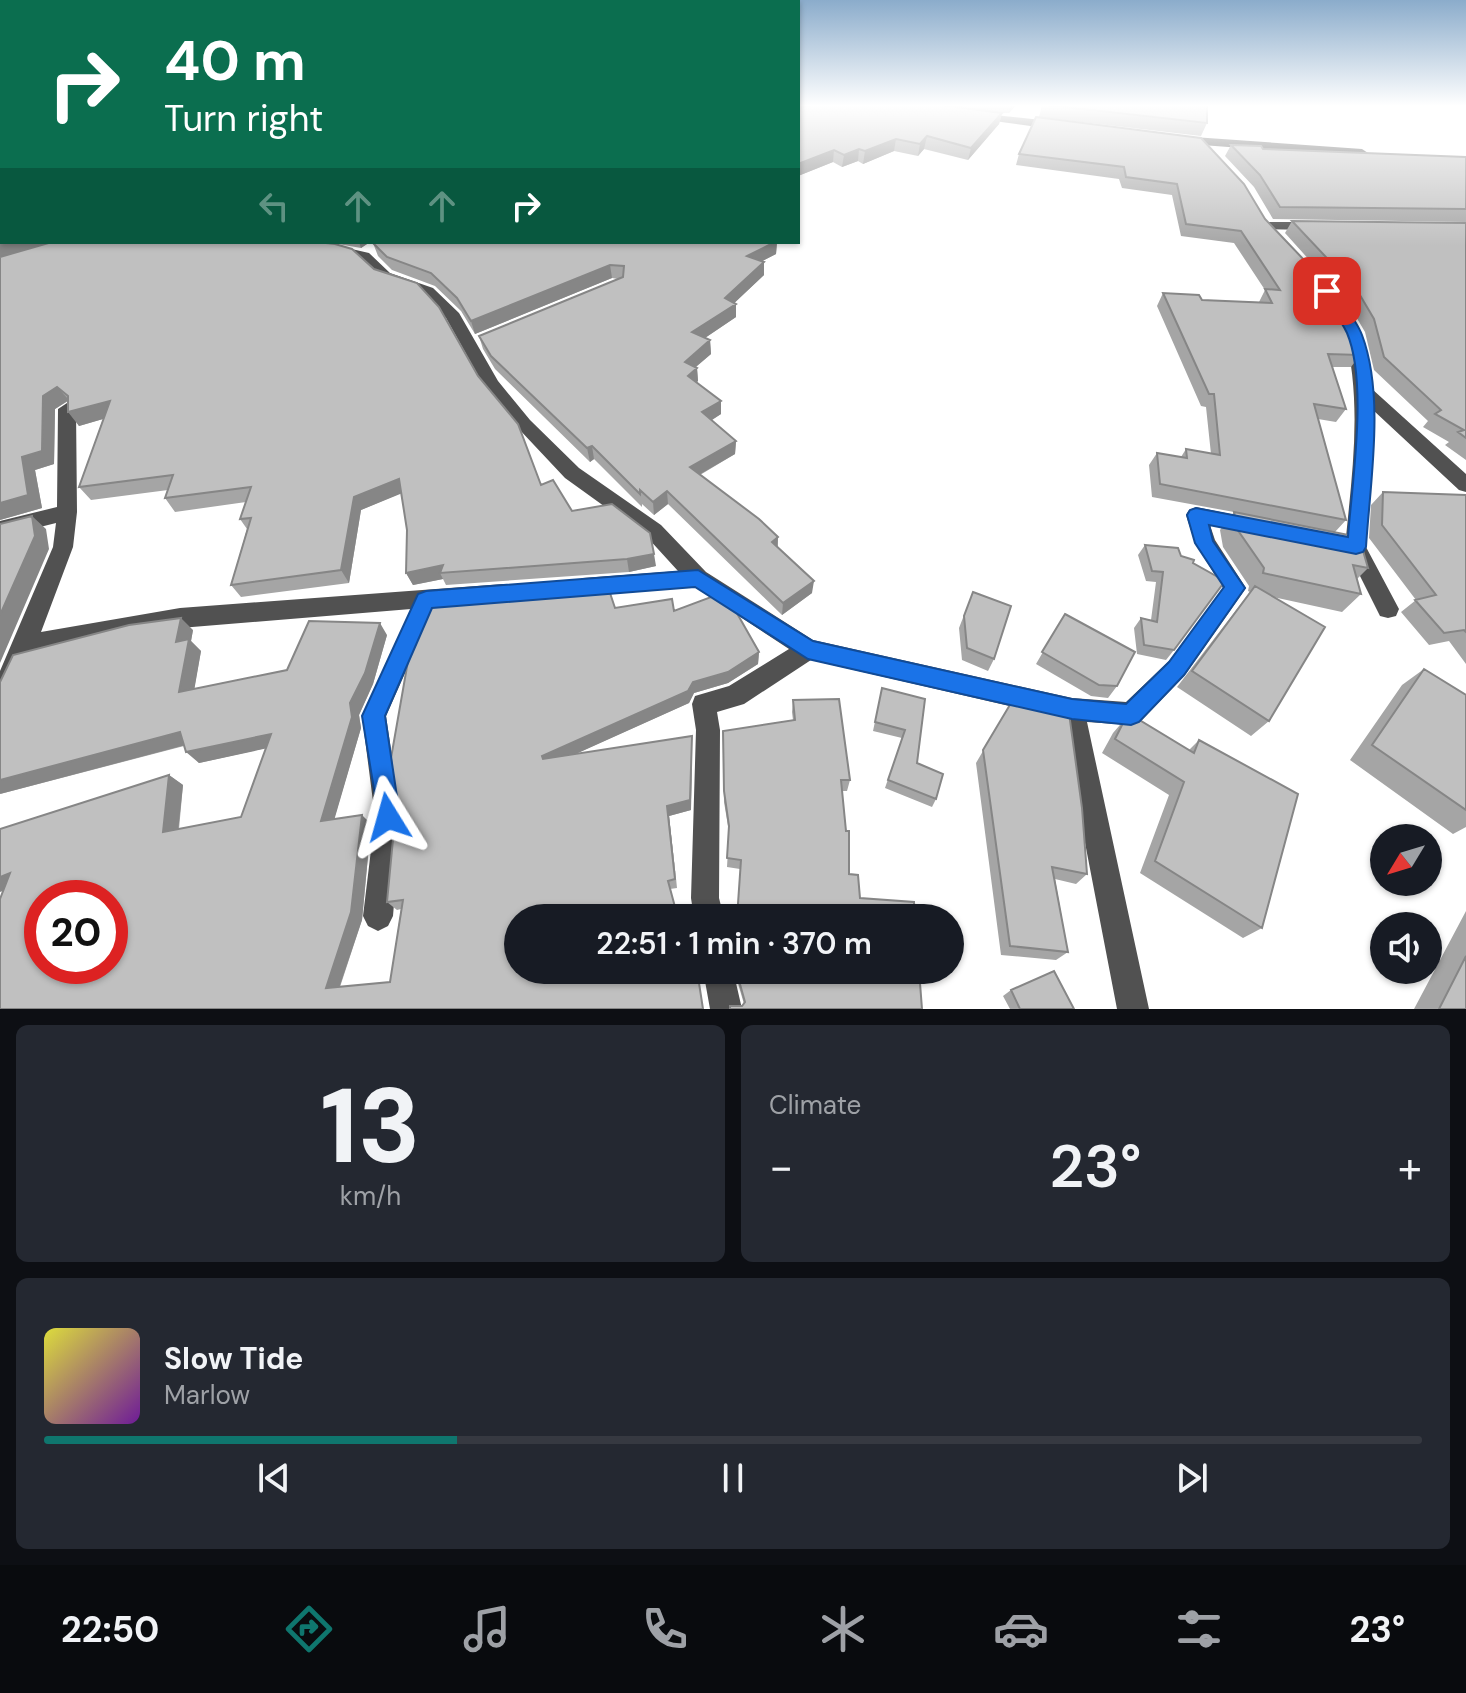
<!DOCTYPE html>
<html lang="en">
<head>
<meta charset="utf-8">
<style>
  body { margin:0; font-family:"DM Sans",sans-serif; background:#242831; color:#f1f3f6; height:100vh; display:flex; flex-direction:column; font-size:30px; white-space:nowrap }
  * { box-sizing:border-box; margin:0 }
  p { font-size:26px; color:#9ea1a6 }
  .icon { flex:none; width:44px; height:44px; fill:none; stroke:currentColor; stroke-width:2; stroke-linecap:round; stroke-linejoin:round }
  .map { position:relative; height:1009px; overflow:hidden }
  .side { display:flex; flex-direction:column; gap:16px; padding:16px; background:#0d0f14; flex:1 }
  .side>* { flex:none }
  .top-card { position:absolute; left:0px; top:0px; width:800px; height:244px; box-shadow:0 2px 6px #0004; background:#0b6e4f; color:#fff; overflow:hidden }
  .needle { width:52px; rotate:232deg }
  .tools { position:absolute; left:1370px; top:824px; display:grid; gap:16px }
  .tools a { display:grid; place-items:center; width:72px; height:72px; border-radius:50%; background:#171b24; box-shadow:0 2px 6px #0004; font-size:40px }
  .speed { position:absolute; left:24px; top:880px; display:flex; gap:16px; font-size:40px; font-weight:700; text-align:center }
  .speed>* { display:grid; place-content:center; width:104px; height:104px; border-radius:50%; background:#171b24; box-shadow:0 2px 6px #0004; line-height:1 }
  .speed .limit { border:12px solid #d22; background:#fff; color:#111 }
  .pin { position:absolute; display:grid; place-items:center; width:68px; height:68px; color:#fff; margin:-34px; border-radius:16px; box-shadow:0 4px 12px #0006 }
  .me { position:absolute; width:88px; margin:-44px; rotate:352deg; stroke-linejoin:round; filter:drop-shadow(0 0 6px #0008) }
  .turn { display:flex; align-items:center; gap:28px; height:168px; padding:0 32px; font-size:36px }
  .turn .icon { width:104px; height:104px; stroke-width:2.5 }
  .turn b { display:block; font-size:56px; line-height:68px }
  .lanes { display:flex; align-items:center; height:76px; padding:0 32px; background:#0003; justify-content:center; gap:40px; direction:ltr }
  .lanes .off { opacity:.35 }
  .big { font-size:60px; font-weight:600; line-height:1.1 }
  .side .widget { flex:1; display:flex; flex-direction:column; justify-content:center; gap:12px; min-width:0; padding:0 28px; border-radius:12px; background:#242831 }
  .side .dial { align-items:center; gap:0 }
  .dial b { font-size:104px; line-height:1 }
  .song { display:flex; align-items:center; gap:24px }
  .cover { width:96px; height:96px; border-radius:12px; background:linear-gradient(135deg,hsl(60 70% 55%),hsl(280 70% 35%)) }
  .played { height:8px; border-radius:4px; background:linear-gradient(90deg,#0f766e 30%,#363941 30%) }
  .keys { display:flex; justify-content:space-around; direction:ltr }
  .heat { display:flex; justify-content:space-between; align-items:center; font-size:44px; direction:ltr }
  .side .tiles { flex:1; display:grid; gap:16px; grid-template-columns:1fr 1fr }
  .widget:last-child { grid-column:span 2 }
  .trip { position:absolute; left:504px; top:904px; width:460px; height:80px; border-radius:40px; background:#171b24; box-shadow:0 2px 6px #0004; font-weight:600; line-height:80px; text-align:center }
  .menu { display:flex; height:128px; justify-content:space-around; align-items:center; background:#090b0e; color:#9ea1a6 }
  .menu .icon { width:56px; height:56px }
  .menu .on { color:#0f766e }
  .menu b { font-size:36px; color:#f1f3f6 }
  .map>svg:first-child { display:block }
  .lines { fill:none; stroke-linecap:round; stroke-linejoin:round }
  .minor { fill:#515151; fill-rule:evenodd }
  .wall { fill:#a5a5a5 }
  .shaded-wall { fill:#868686 }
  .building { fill:#c0c0c0; stroke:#868686; stroke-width:2; fill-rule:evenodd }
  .route { fill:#1a73e8; stroke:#114b97; stroke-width:2 }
</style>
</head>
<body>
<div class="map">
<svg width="1466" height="1009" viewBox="0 0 1466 1009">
  <rect width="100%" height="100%" fill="#fff"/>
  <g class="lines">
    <path class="minor" d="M976,113L1060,122L1066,126L1060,130L972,118V114Z
      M1179,136L1362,149L1368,153L1362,157L1175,143V137Z
      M1266,222H1314L1321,226L1314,230L1261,229V223Z
      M334,245L369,253L390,273L433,288L459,313L498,381L530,420L579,468L661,525L706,572L813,640L1072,698L1126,702L1169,661L1223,588L1195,543L1186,515L1189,510L1196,507L1260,520L1263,526L1260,532L1253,534L1210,525L1215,540L1246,588L1185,675L1140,722L1131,725L1087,722L1149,1009H1117L1061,718L811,660L744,704L717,712L720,730L719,898L724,918H694L691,898L696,730L692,704L695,696L729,686L789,649L695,587L583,596L575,593L572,587L575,581L583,578L678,571L647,537L565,478L518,428L485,388L446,318L423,294L380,279L359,259L329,252V246Z
      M1352,325L1360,330L1370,367L1372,389L1466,474V492L1459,490L1373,410L1366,547L1399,609L1396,616L1388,618L1380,616L1349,554L1332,549L1329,543L1332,537H1346C1353,466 1362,399 1344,330Z
      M67,403L76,409L77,512L73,547L41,632L180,608L503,584L511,587L514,593L511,599L503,602L434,608L386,716L401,817L393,916L388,926L378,931L368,926L363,916L375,817L362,716L411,609L180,628L32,654L9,703L0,706V671L53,547L56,523L0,537V521L57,507L58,409Z
      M703,970H733L742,1009H710Z"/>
  </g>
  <path class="wall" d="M798,105H1016L1009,113H1002L999,124L968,160L924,149L918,156L894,151L863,164L858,161L842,167L833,162L798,176Z
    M1042,105H1207V123L1201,136L1039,117Z
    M1036,117L1265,219L1360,355L1351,367H1332L1346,409L1336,422L1318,419L1346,520L1335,532L1368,568L1357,579L1361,594L1342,612L1273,597L1269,721L1251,736L1177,687L1250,592L1248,591L1249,586L1223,547L1220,530L1234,512L1152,497L1149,465L1157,453L1181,457L1186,449L1211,454L1206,407L1201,406L1157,306L1163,293L1202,300L1259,302L1265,290L1234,243L1181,236L1172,195L1122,188L1119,179L1016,165L1019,154Z
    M1231,145L1263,149L1466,157V222L1273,219L1254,187L1225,156Z
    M1292,221L1466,223V460L1445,445L1449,442L1423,427L1428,421L1374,370L1365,332L1348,303L1285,233Z
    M2,242L541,485L572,511L656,566L629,572L446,585L443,579L413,585L406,573L407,530L401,493L361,510L349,583L241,597L231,585L247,529L240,519L246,502L175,512L165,498L168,490L91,500L79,487L103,419L79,426L68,401L55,409L54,464L35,470L42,508L0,520Z
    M327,242H370L361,248Z
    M374,242H777L776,254L762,261L764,275L734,303L736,304V317L705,338L710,340L711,354L696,367L697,368L698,381L697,382L721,414L711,420L736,441L735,454L700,475L778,537V547L812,593L782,615L668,504L654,515L642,504V507L594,459L590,462L495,369L483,349L479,336L618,279L612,278L475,334L461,311L435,286L392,270L378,256L373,243Z
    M1383,492L1466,495V664L1449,641L1429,645L1401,612L1416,600L1369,538L1371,505Z
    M1145,545L1178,548L1174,650L1166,660L1137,654L1134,628L1141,618L1151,620L1156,582L1146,581L1138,555Z
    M973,592L994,659L988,671L962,660L959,628Z
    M615,608L674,611L759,652L758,664L728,683L694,693L689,703L575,754L692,747L691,810L669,816L677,888L670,889L703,1009H0L169,775L183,785L179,829L241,817L266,748L199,763L184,746L0,794L193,630L191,641L201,651L194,689L287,670L387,635L373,684L359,715L361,728L334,819L371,824L362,920L340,987L390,982L401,909L397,910L387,902Z
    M1065,614L1117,686L1108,698L1091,696L1036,664Z
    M1424,669L1466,695V827L1453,834L1350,760L1402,685Z
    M882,688L925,699L917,763L936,799L932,807L885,788L902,738L873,731Z
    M793,700L850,780L847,791H842L849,874L860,898L915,918L740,869L727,867L729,832L724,802L723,731L793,720L792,712Z
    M1011,703L1087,874L1076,884L1055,879L1068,952L1056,960L1001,955L976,763Z
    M1125,719L1189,750L1199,740L1262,928L1243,938L1140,873L1169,795L1102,753L1113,733Z
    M1466,911V1009H1414Z
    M734,970H919L742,1006L744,1004Z
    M1011,990L1074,1009H1010L1003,996Z"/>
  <path class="shaded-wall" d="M1011,105H1016L1009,113Z
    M1002,113L999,124L968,160L971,148Z
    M927,136L924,149L918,156L920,144Z
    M896,139L894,151L863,164L865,151Z
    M859,149L858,161L842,167L844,155Z
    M834,150L833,162L798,176V164Z
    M0,242H60L0,258Z
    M359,242H370L361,248Z
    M775,242H777L776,254L747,269V256Z
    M764,262V275L727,310L736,304V317L693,346L692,332L725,298Z
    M610,265L612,278L475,334L471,321Z
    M710,340L711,354L686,375L685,362Z
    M697,368L698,381L689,389L688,376Z
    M57,387L69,400L55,409L54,464L35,470L42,508L0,520V503L22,457L43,396Z
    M110,401L120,414L79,426L68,412Z
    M721,401V414L703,426L702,412Z
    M736,441L735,454L690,480V467Z
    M592,446L594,459L590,462L587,448Z
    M399,479L405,492L361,510L349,583L341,570L354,497Z
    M667,491L668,504L654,515L653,502Z
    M32,516L46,529L49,549L0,663V615Z
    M778,537L777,550L772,542Z
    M654,554L656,566L629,572L627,559Z
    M443,565L440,573L443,579L413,585L406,573Z
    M814,581L812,593L782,615L783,603Z
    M181,618L193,630L191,641L201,651L192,703L179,692L176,642Z
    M380,623L387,635L373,684L359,715L361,728L331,831L321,821L350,703Z
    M759,652L758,664L728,683L694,693L689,703L547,767L542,756L693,682Z
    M180,732L193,743L0,794V780Z
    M271,734L282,745L199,763L186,752Z
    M692,736V747L691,810L669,816L677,888L667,806Z
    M169,775L183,785L177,841L163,832Z
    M362,815L371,824L362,920L337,994L326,988Z
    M10,873L29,882L0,892V877Z"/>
  <path class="building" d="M0,105H2V242H0Z
    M812,105H940L1002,113L971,148L927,136L920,144L896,139L865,151L859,149L844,155L834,150L798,164V107L799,108Z
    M1047,105H1207V123Z
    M1036,117L1201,138L1244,184L1265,219L1327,284L1352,322L1360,355L1328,354L1346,409L1314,404L1346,520L1160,484L1157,453L1187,458L1186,449L1220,455L1214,394H1209L1163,293L1199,295L1202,300L1272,303L1265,289L1280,290L1241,231L1186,224L1177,184L1126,177L1124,167L1019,154Z
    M1231,145L1261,146L1263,149L1466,157V209L1280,207L1260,175Z
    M1292,221L1466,223V438L1458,432L1464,430L1435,414L1441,410L1384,357L1374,319L1357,290Z
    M52,242L241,243L317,242L335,244L352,249L374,269L417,283L439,307L478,376L518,424L541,485L553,480L572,511L612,504L650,533L654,554L627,559L440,573L443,565L406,573L407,530L399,479L354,497L341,570L231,585L251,518L240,519L251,487L165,498L173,475L79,487L110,401L68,412V396L57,387L43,396L42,451L22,457L28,495L0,503V257Z
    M374,242H775L747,256L764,262L725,298L736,304L692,332L710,340L685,362L697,368L688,376L721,401L702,412L736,441L690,467L759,519L778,537L772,542L814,581L783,603L667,491L653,502L640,490V494L592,446L587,448L491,356L479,336L623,277L624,266L610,265L471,321L457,298L431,273L387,257L373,243Z
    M1383,492L1466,495V632L1464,630L1444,633L1415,600L1436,595L1382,525Z
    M1234,512L1359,537L1368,568L1353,565L1361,594L1263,573L1264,568L1237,529Z
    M32,516L35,536L0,615V524Z
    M1145,545L1178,548L1181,556L1194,560L1193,563L1225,581L1174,650L1144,645L1141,618L1157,622L1163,572L1152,571Z
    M607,584L615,608L672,599L674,611L719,594L730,601L759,652L728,672L693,682L688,691L542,756L543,759L692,736L690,800L667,806L675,879L668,881L678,918H518V970H697L703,1009H0V899L10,873L0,877V829L169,775L163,832L241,817L271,734L186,752L180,732L0,780V682L13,655L129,625L181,618L176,642L189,639L179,692L287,670L309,621L380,623L365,673L350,703L352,717L321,821L362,815L351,912L326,988L390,982L403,900L387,902L396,808L391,758L412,638L418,625H421L431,598ZM42,898H110V966H42Z
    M1255,586L1325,627L1269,721L1192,671Z
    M973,592L1011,606L994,659L967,648L964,616Z
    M1065,614L1135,652L1117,686L1099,685L1042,652Z
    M1424,669L1466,695V810L1372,745Z
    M882,688L925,699L917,763L943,774L936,799L888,780L905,730L875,722Z
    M839,699L850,780H841L846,831H849V874L858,875L860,898L914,902L915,918H737L741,860L727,858L729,826L724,791L723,731L795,720L793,700Z
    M1011,703L1069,713L1082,808L1087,874L1052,867L1068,952L1010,946L983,750Z
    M1125,719L1141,721L1194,753L1199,740L1298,794L1262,928L1155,861L1184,782L1115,739Z
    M1466,956V1009H1439Z
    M736,970H919L922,1009H730V1006H742L745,1002Z
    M1054,971L1074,1009H1020L1011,990Z"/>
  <linearGradient id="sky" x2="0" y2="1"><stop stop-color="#8baccb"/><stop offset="0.43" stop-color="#fff"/><stop offset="1" stop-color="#fff" stop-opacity="0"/></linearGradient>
  <rect width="1466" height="246" fill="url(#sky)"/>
  <path class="route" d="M1327,286L1332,288C1341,302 1356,319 1362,335C1385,396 1370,483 1366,547L1363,552L1356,554L1209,525L1213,541L1245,588L1184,675L1139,722L1131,725L1072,719L808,659L695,587L432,608L385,716L400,817L397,826L388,830L380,826L362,716L418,594L426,591L698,570L813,641L1072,699L1126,704L1169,662L1224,587L1195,543L1187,515L1190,510L1196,508L1348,537C1352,482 1368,383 1347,333C1340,318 1328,304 1320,291Z"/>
</svg>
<div class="tools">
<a><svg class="needle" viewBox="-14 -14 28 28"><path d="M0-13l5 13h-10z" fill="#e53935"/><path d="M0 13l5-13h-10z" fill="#9ea1a6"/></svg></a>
<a><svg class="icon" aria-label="sound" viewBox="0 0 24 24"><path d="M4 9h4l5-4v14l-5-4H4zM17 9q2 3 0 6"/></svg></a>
</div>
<div class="speed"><div class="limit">20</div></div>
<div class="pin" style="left:1327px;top:291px;background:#d93025"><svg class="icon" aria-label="arrive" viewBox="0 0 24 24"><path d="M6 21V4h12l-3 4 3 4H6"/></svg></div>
<svg class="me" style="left:388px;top:817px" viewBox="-20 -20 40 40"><path d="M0-17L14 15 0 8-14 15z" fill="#1a73e8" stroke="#fff" stroke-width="4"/></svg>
<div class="trip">22:51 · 1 min · 370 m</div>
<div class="top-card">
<div class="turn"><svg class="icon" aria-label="right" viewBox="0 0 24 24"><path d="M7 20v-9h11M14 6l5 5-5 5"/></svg><div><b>40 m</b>Turn right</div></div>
<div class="lanes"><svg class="icon off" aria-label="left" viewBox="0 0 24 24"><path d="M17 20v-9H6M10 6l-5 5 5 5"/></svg><svg class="icon off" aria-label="ahead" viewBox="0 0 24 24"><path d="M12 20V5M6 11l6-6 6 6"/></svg><svg class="icon off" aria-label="ahead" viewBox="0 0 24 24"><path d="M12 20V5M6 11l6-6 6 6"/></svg><svg class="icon" aria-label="right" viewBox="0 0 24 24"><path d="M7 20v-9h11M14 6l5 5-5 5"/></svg></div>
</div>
</div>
<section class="side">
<div class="tiles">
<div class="widget dial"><b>13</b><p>km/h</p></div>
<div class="widget"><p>Climate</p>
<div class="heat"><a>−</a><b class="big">23°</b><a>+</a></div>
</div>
<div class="widget">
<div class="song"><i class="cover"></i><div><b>Slow Tide</b><p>Marlow</p></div></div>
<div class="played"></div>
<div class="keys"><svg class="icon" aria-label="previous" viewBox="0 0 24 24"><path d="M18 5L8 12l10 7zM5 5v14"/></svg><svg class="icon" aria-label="pause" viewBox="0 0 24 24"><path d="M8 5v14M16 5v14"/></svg><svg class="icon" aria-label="next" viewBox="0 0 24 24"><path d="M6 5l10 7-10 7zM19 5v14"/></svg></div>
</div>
</div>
</section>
<nav class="menu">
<b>22:50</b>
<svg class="icon on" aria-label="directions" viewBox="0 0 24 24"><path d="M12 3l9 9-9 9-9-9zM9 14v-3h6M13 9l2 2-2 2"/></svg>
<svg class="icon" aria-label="music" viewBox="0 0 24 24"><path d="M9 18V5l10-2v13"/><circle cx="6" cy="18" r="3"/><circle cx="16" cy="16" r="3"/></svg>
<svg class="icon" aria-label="phone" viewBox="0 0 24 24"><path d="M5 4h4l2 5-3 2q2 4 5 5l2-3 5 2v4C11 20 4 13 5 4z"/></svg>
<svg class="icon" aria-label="climate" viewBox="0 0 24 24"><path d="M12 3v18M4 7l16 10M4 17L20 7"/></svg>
<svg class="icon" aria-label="car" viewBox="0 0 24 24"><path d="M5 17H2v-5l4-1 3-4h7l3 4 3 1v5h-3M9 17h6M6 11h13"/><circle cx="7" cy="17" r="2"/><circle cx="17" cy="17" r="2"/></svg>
<svg class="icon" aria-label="filters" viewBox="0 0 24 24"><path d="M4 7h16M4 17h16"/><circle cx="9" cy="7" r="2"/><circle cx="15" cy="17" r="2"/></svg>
<b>23°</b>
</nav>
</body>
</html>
